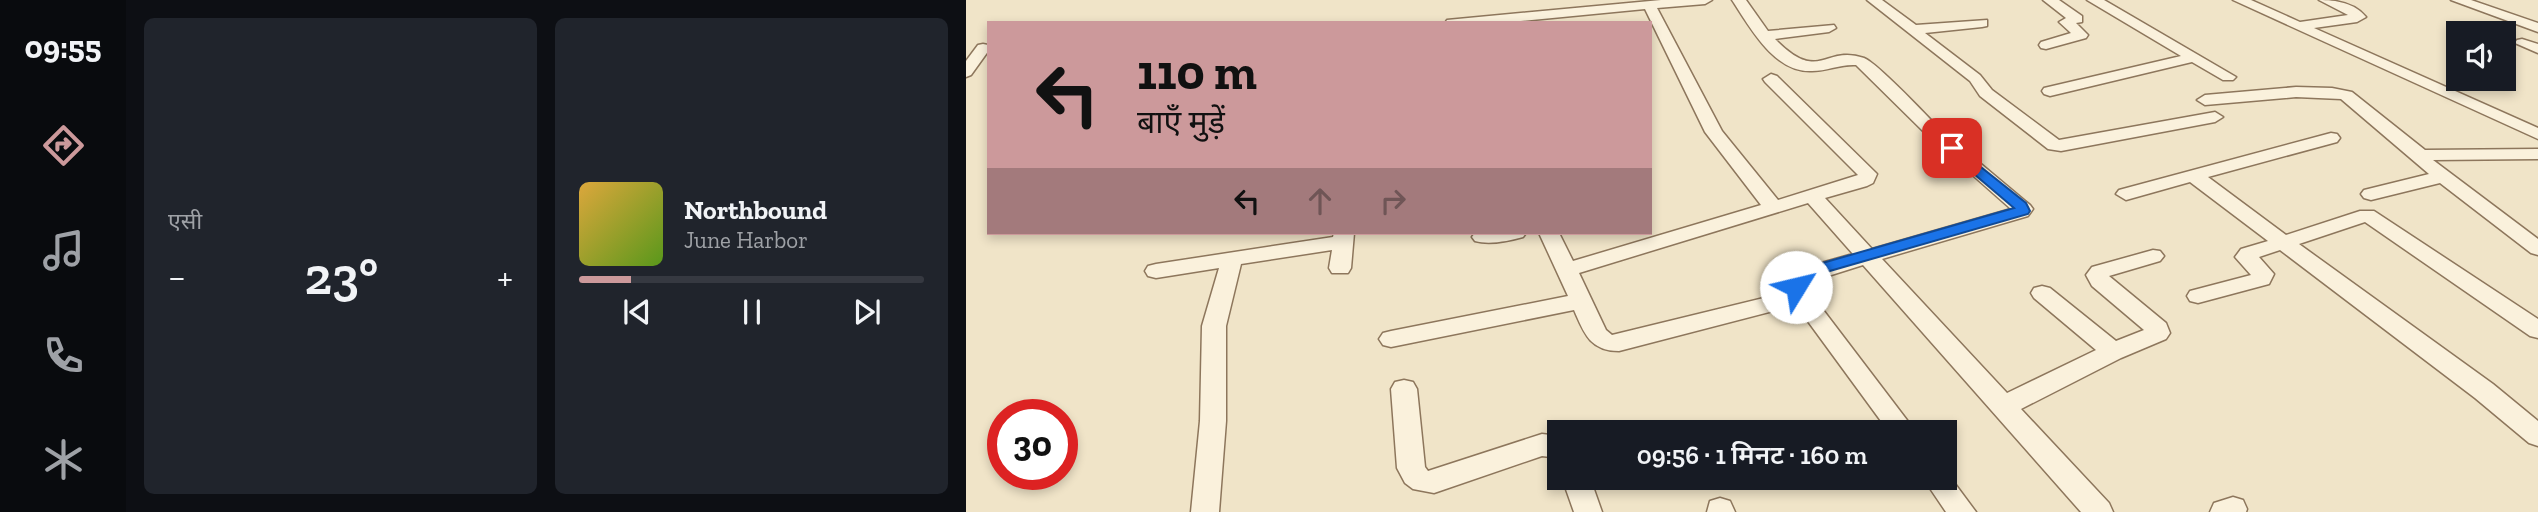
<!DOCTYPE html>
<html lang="hi">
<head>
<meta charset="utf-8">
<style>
  body { margin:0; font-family:"Zilla Slab","Noto Sans Devanagari",serif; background:#20242c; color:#f1f3f6; height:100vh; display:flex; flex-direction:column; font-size:26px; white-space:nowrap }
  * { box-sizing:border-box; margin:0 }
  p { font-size:23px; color:#9ea1a6 }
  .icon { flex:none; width:38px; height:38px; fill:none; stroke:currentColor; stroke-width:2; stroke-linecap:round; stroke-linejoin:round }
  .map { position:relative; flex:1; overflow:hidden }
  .panel { display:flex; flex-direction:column; gap:18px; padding:18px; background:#0d0f14; width:840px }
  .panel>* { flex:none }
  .banner { position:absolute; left:21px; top:21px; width:665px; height:214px; border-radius:0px; box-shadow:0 4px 10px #0003; background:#cc999b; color:#111; overflow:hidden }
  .controls { position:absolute; left:1480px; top:21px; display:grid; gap:14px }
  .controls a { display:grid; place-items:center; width:70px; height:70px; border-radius:0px; background:#171b24; box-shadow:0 4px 10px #0003; font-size:35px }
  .speed { position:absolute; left:21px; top:399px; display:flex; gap:14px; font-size:35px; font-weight:700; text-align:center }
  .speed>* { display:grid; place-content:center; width:91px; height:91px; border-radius:50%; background:#171b24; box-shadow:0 4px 10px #0003; line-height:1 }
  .speed .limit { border:10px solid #d22; background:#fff; color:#111 }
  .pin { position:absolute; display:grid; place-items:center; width:60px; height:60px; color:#fff; margin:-30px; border-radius:14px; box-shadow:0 4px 10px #0006 }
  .me { position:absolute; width:77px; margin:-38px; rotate:54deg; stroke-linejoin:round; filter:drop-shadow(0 0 5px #0008) }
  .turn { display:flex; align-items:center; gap:24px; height:147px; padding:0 35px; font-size:32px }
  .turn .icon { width:91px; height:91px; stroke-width:2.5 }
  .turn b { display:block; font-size:49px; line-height:60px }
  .lanes { display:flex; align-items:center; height:66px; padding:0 35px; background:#0003; justify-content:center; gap:35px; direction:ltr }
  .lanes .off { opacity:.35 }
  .big { font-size:52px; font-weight:600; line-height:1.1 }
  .panel .widget { flex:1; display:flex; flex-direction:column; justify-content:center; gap:10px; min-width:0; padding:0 24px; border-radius:10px; background:#20242c }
  .song { display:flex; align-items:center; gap:21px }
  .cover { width:84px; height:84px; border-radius:10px; background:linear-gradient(135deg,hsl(40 70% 55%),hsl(90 70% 35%)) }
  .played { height:7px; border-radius:4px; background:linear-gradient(90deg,#cc999b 15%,#363941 15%) }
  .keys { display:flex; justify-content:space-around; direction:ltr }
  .heat { display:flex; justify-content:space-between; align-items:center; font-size:38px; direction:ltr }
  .panel .tiles { flex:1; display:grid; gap:18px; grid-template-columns:repeat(2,1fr) }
  .trip { position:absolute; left:581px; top:420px; width:410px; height:70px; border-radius:0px; background:#171b24; box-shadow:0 4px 10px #0003; font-weight:600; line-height:70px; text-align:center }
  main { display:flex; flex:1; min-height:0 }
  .tab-bar { display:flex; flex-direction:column; width:126px; justify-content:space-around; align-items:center; background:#090b0e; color:#9ea1a6 }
  .tab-bar .icon { width:49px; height:49px }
  .tab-bar .on { color:#cc999b }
  .tab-bar b { font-size:32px; color:#f1f3f6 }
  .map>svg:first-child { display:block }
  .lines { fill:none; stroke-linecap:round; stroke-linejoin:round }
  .minor-casing { stroke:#8d765c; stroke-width:3 }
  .minor { fill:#faf1dc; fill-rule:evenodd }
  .route { fill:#1a73e8; stroke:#114b97; stroke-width:2 }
</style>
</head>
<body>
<main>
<nav class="tab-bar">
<b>09:55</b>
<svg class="icon on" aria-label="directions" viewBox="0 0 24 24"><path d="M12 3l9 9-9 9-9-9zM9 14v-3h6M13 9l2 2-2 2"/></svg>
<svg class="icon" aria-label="music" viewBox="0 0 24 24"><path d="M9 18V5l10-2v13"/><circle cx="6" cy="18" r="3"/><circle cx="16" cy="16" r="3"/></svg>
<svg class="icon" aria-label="phone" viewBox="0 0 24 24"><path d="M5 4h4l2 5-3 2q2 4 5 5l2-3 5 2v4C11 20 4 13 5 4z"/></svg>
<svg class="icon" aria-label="climate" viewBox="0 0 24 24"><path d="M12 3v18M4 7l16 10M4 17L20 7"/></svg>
</nav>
<section class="panel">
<div class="tiles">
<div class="widget"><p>एसी</p>
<div class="heat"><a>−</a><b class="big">23°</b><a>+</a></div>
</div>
<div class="widget">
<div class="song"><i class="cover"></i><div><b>Northbound</b><p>June Harbor</p></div></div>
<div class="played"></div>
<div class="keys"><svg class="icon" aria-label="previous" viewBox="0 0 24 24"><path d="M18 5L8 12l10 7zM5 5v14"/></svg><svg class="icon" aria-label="pause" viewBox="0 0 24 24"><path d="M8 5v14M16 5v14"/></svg><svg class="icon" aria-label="next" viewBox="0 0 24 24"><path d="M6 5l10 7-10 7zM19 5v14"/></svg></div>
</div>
</div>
</section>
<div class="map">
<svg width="1572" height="512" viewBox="0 0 1572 512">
  <rect width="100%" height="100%" fill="#f0e4c8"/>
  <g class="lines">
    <g class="minor-casing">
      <path id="minor" d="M746,0L739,4L691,8L756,131L812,200L892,175L799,82L797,79L805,74L811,76L911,174L907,183L901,186L859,198L906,249L1045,209L960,134L890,65C874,64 861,71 846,71C808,73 784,27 766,0H780L802,31L868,25L870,28L863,32L809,39C854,85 858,44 898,58C911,63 956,111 969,124C1000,152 1032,178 1064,205L1067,209L1062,216L916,259L1041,393L1130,350L1068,298L1065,293L1068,288L1076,286L1084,288L1150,341L1178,330L1126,286L1120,275L1126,267L1187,250L1194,251L1198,256L1194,261L1143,276L1200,323L1204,333L1200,339L1155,358L1055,409L1143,503L1147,512H1115L897,265L840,283L845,294L950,432H923L830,305L653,351C624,351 618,333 608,310L425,347L417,345L413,339L417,333L425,331L602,296L573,233H593L607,261L795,205L739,132L679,9L534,23H479L481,20L695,0ZM842,203L887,254L823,272L818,283L822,292L646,335L640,330L613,273Z
        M901,0H916L950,25L1021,20V26L1016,27L959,33L1014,75L1026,90L1093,140L1249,112L1257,117L1249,122L1095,151L1082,149L1014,96L1004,81Z
        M1077,0H1093L1116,16V22L1110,23L1122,35L1120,38L1080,49L1075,48L1073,45L1075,42L1105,33L1093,22L1100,18Z
        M1121,0H1138L1270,77L1267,80H1257L1226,62L1084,96L1078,94L1076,91L1078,88L1215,56Z
        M1267,0H1285L1334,22L1382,15L1353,0C1370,0 1389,3 1400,17L1391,22L1348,28L1572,128V139Z
        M1485,0H1505L1572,23V32Z
        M1556,39L1572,44V53L1549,43L1551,40Z
        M17,44L22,45L23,50L5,75L0,77V61L12,45Z
        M1330,87L1366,88L1386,92L1459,150L1572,149V159L1467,160L1572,239V255L1565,253L1474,183L1405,200L1398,198L1395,194L1398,190L1463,174L1375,99L1330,97L1239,105L1231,100L1239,95Z
        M1365,133L1371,134L1374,138L1371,142L1242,177L1320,235L1394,211H1408L1572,319V338L1564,336L1399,222L1333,244L1527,384L1572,421V446L1563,443L1509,398L1314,250L1293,257L1308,274L1303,284L1232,303L1224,301L1221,296L1224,291L1285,275L1269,257L1275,249L1302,241L1224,182L1160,200L1150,194L1153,190Z
        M368,233H388L385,268L382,273H366L363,268L366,250L275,264L260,326V421L253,512H225L234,421L236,326L253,268L190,278L182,276L179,271L182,266L190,264L367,237Z
        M509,233H560L557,237C543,241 523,245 509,241L506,237Z
        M438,380L447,382L451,389L459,467L462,471L576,434L593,436V458L576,456L468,493L447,489L439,483L431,468L425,389L429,382Z
        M978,469L1010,512H980L957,478H978Z
        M596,478H624L636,512H608Z
        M1267,497L1277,500L1281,509L1280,512H1244L1248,503Z
        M754,498L764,501L769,512H741L744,501Z"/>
    </g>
    <use href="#minor" class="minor"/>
  </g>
  <path class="route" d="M986,144L1060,203L1064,211L1062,214L843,277L839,280L836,291H824L822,277L832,270L1048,208L981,151L979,148Z"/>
</svg>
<div class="controls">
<a><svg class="icon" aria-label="sound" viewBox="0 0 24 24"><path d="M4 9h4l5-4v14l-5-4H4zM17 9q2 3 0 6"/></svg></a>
</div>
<div class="speed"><div class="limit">30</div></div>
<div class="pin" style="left:986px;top:148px;background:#d93025"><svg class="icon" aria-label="arrive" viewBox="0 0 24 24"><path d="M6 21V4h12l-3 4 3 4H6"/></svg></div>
<svg class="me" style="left:830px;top:287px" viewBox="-20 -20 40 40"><circle r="19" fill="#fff"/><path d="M0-13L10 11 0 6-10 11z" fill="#1a73e8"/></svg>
<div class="trip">09:56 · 1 मिनट · 160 m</div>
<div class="banner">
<div class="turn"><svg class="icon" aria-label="left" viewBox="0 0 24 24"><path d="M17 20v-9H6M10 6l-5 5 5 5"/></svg><div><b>110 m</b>बाएँ मुड़ें</div></div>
<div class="lanes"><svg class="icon" aria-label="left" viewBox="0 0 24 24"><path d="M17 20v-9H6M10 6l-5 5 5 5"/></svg><svg class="icon off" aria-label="ahead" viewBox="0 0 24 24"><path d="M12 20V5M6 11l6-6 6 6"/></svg><svg class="icon off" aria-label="right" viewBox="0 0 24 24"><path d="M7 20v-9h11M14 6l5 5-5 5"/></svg></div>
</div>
</div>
</main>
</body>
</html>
